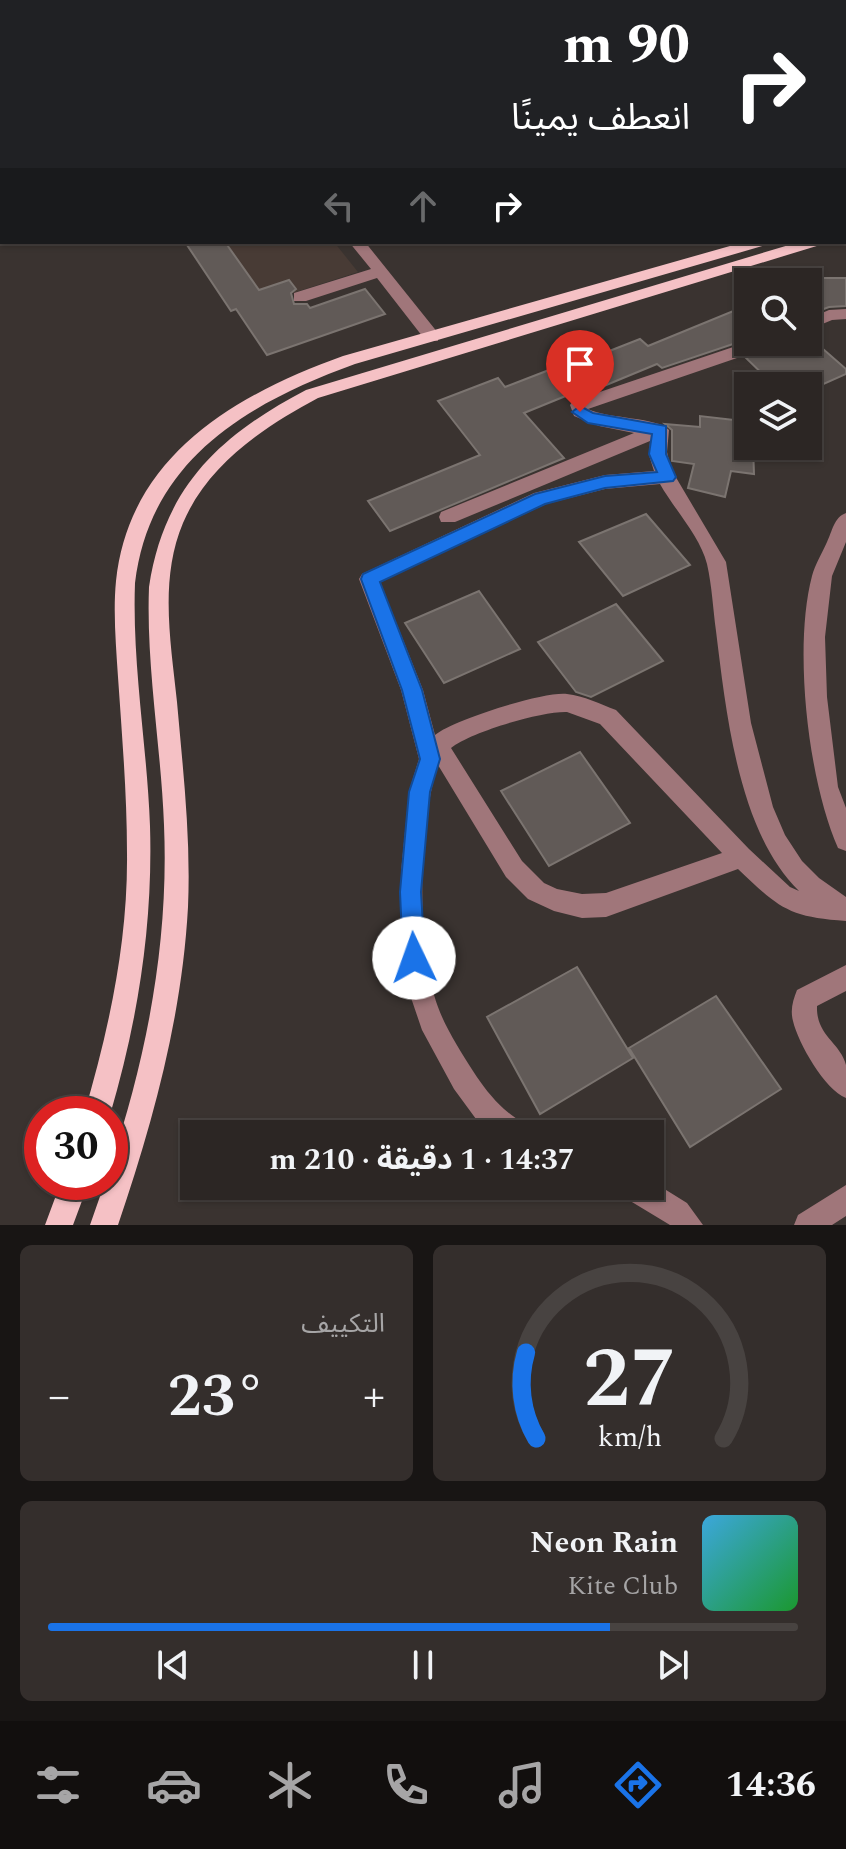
<!DOCTYPE html>
<html lang="ar">
<head>
<meta charset="utf-8">
<style>
  body { margin:0; font-family:Spectral,"Noto Sans Arabic",serif; background:#342e2c; color:#f1f3f6; direction:rtl; height:100vh; display:flex; flex-direction:column; font-size:30px; white-space:nowrap }
  * { box-sizing:border-box; margin:0 }
  p { font-size:26px; color:#a6a5a6 }
  .icon { flex:none; width:44px; height:44px; fill:none; stroke:currentColor; stroke-width:2; stroke-linecap:round; stroke-linejoin:round }
  .map { position:relative; height:1225px; overflow:hidden; direction:ltr }
  .details { display:flex; flex-direction:column; gap:20px; padding:20px; background:#181514; flex:1 }
  .details>* { flex:none }
  .hud { position:absolute; left:0px; top:0px; width:846px; height:244px; box-shadow:0 2px 6px #0004,0 0 0 2px #484341; direction:rtl; background:#202124; color:#fff; overflow:hidden }
  .controls { position:absolute; left:734px; top:268px; display:grid; gap:16px }
  .controls a { display:grid; place-items:center; width:88px; height:88px; border-radius:0px; background:#2c2624; box-shadow:0 2px 6px #0004,0 0 0 2px #484341; font-size:40px }
  .speed { position:absolute; left:24px; top:1096px; display:flex; gap:16px; font-size:40px; font-weight:700; text-align:center }
  .speed>* { display:grid; place-content:center; width:104px; height:104px; border-radius:50%; background:#2c2624; box-shadow:0 2px 6px #0004,0 0 0 2px #484341; line-height:1 }
  .speed .limit { border:12px solid #d22; background:#fff; color:#111 }
  .pin { position:absolute; display:grid; place-items:center; width:68px; height:68px; color:#fff; margin:-82px -34px; border-radius:50% 50% 50% 0; rotate:-45deg; box-shadow:0 0 8px #0007 }
  .pin .icon { rotate:45deg }
  .me { position:absolute; width:88px; margin:-44px; rotate:357deg; stroke-linejoin:round; filter:drop-shadow(0 0 6px #0008) }
  .turn { display:flex; align-items:center; gap:28px; height:168px; padding:0 24px; font-size:36px }
  .turn .icon { width:104px; height:104px; stroke-width:2.5 }
  .turn b { display:block; font-size:56px; line-height:68px }
  .lanes { display:flex; align-items:center; height:76px; padding:0 24px; background:#0003; justify-content:center; gap:40px; direction:ltr }
  .lanes .off { opacity:.35 }
  .big { font-size:60px; font-weight:700; line-height:1.1 }
  .details .widget { flex:1; display:flex; flex-direction:column; justify-content:center; gap:12px; min-width:0; padding:0 28px; border-radius:12px; background:#342e2c }
  .details .dial { align-items:center; gap:0 }
  .dial svg { height:208px; overflow:visible; fill:none; stroke:#484341; stroke-width:7; stroke-linecap:round; text-anchor:middle }
  .dial text { fill:#f1f3f6; stroke:none }
  .song { display:flex; align-items:center; gap:24px }
  .cover { width:96px; height:96px; border-radius:12px; background:linear-gradient(135deg,hsl(200 70% 55%),hsl(130 70% 35%)) }
  .played { height:8px; border-radius:4px; background:linear-gradient(90deg,#1a73e8 75%,#484341 75%) }
  .keys { display:flex; justify-content:space-around; direction:ltr }
  .heat { display:flex; justify-content:space-between; align-items:center; font-size:44px; direction:ltr }
  .details .tiles { flex:1; display:grid; gap:20px; grid-template-columns:1fr 1fr }
  .widget:last-child { grid-column:span 2 }
  .trip { position:absolute; left:180px; top:1120px; width:484px; height:80px; border-radius:0px; background:#2c2624; box-shadow:0 2px 6px #0004,0 0 0 2px #484341; font-weight:700; line-height:80px; text-align:center; direction:rtl }
  .dock { display:flex; height:128px; justify-content:space-around; align-items:center; background:#120f0e; color:#a6a5a6 }
  .dock .icon { width:56px; height:56px }
  .dock .selected { color:#1a73e8 }
  .dock b { font-size:36px; color:#f1f3f6 }
  .map>svg:first-child { display:block }
  .built { fill:#483b35 }
  .building { fill:#615a57; stroke:#7b7470; stroke-width:2 }
  .lines { fill:none; stroke-linecap:round; stroke-linejoin:round }
  .minor { fill:#a0767a; fill-rule:evenodd }
  .major { fill:#f5c1c5; fill-rule:evenodd }
  .route { fill:#1a73e8; stroke:#114b97; stroke-width:2 }
</style>
</head>
<body>
<div class="map">
<svg width="846" height="1225" viewBox="0 0 846 1225">
  <rect width="100%" height="100%" fill="#3a3330"/>
  <path class="built" d="M203,242H334L358,272L246,308Z"/>
  <path class="building" d="M185,242H225L259,290L289,280L296,289L291,293L294,304H307L310,308L365,289L385,314L267,355L236,309L231,311Z
    M806,278H846V306L829,307L816,312Z
    M748,305V339L662,368L657,364L599,388L595,384L524,413L564,458L390,531L368,501L480,455L438,401L498,378L505,387L562,365L566,368L640,339L648,346Z
    M777,342H815L846,369V374L819,386H775L746,358L773,349Z
    M748,414V446H753L754,474L731,471L725,497L688,488L694,464L672,461V430L665,424L700,427V416L734,420Z
    M646,514L690,565L623,596L579,542Z
    M479,591L520,649L444,683L405,623Z
    M616,604L663,661L591,697L576,692L538,642Z
    M580,752L630,823L549,866L501,791Z
    M577,967L633,1058L540,1114L487,1017Z
    M716,996L781,1089L690,1147L629,1048Z"/>
  <g class="lines">
    <path class="minor" d="M23,0H38L22,2Z
      M73,0H86L72,2Z
      M283,0H301L282,2Z
      M492,0H507L491,2Z
      M544,0H557L558,2H545Z
      M709,0H722L723,2H710Z
      M2,14V23L0,24V15Z
      M846,24V33L844,34V25Z
      M2,58V67L0,68V59Z
      M0,104H2V112H0Z
      M844,132H846V142H844Z
      M844,155H846L844,164Z
      M349,242H365L438,333V341H426L377,278L306,301H294V293L371,269Z
      M846,309V319L832,320L808,330V319L829,310Z
      M748,342H774L772,346L588,409C608,419 658,417 669,430L667,452L671,469L726,562L751,723L773,807L785,835L802,861L819,878L846,897V921C788,917 779,908 738,869L606,917L582,918L554,911L528,899L506,877L438,765C418,826 416,947 438,1007C446,1029 461,1052 473,1071C482,1085 492,1098 504,1109C514,1118 524,1122 529,1134H493L476,1119L454,1089L422,1030L407,986L401,941V872L409,791L419,759L401,690L359,579L362,574L534,493L605,475L654,471L649,455L650,441L455,522H441L439,517L441,512L634,433L599,426L574,416L570,405L573,401ZM660,484C674,509 700,536 707,564C712,586 713,609 716,631C726,711 738,832 799,891L790,887L749,849L616,710C600,704 584,696 567,694C544,691 453,720 435,735L423,690L380,582L546,504L605,489ZM567,712L600,724L722,853L606,893L582,894L557,889L544,883L522,861L451,748C471,732 542,711 567,712Z
      M846,513V542L832,576L825,637L827,697L838,787L846,808V851L838,848C808,780 793,648 812,576C815,565 822,553 827,542C832,532 834,517 846,513Z
      M846,965V991L817,1006C816,1036 840,1042 846,1065C846,1074 846,1088 846,1098C825,1090 798,1043 793,1021C790,1010 793,1000 797,990Z
      M650,1180L687,1203L703,1225H670L622,1196L618,1186H650Z
      M846,1185V1216L832,1225H794L798,1215Z"/>
    <path class="major" d="M846,229V239L844,240V230Z
      M744,242H769L766,245L355,364C248,403 150,459 135,583C132,664 147,745 150,826C153,925 138,1020 110,1115L84,1114C109,1029 128,942 127,853C127,794 122,736 118,677C116,646 113,612 116,581C129,455 237,394 343,356Z
      M799,242H823L820,245L318,398C264,427 208,464 183,523C159,580 171,643 177,702C183,770 191,839 188,907C182,1017 153,1122 118,1225H90L105,1182H110V1167C147,1056 169,942 164,825C161,746 146,666 149,587C164,487 220,435 306,390Z
      M61,1182H89L73,1225H45Z"/>
  </g>
  <path class="route" d="M580,406L593,413L666,426V454L676,477L673,481L605,488L545,504L380,582L422,690L440,759L430,792L421,892L425,958L422,966L414,970L406,966L403,958L400,892L409,792L420,759L402,690L361,579L363,574L535,494L605,476L657,472L649,454L652,434L588,423L572,412Z"/>
</svg>
<div class="controls">
<a><svg class="icon" aria-label="search" viewBox="0 0 24 24"><circle cx="10" cy="10" r="6"/><path d="M15 15l6 6"/></svg></a>
<a><svg class="icon" aria-label="layers" viewBox="0 0 24 24"><path d="M12 4l9 5-9 5-9-5zM3 14l9 5 9-5"/></svg></a>
</div>
<div class="speed"><div class="limit">30</div></div>
<div class="pin" style="left:580px;top:412px;background:#d93025"><svg class="icon" aria-label="arrive" viewBox="0 0 24 24"><path d="M6 21V4h12l-3 4 3 4H6"/></svg></div>
<svg class="me" style="left:414px;top:958px" viewBox="-20 -20 40 40"><circle r="19" fill="#fff"/><path d="M0-13L10 11 0 6-10 11z" fill="#1a73e8"/></svg>
<div class="trip">14:37 · 1 دقيقة · 210 m</div>
<div class="hud">
<div class="turn"><svg class="icon" aria-label="right" viewBox="0 0 24 24"><path d="M7 20v-9h11M14 6l5 5-5 5"/></svg><div><b>90 m</b>انعطف يمينًا</div></div>
<div class="lanes"><svg class="icon off" aria-label="left" viewBox="0 0 24 24"><path d="M17 20v-9H6M10 6l-5 5 5 5"/></svg><svg class="icon off" aria-label="ahead" viewBox="0 0 24 24"><path d="M12 20V5M6 11l6-6 6 6"/></svg><svg class="icon" aria-label="right" viewBox="0 0 24 24"><path d="M7 20v-9h11M14 6l5 5-5 5"/></svg></div>
</div>
</div>
<section class="details">
<div class="tiles">
<div class="widget dial"><svg viewBox="0 0 100 80">
<path d="M14 69A42 42 0 1 1 86 69"/>
<path d="M14 69A42 42 0 0 1 10 36" stroke="#1a73e8"/>
<text x="50" y="56" font-size="32" font-weight="700">27</text>
<text x="50" y="72" font-size="11">km/h</text>
</svg></div>
<div class="widget"><p>التكييف</p>
<div class="heat"><a>−</a><b class="big">23°</b><a>+</a></div>
</div>
<div class="widget">
<div class="song"><i class="cover"></i><div><b>Neon Rain</b><p>Kite Club</p></div></div>
<div class="played"></div>
<div class="keys"><svg class="icon" aria-label="previous" viewBox="0 0 24 24"><path d="M18 5L8 12l10 7zM5 5v14"/></svg><svg class="icon" aria-label="pause" viewBox="0 0 24 24"><path d="M8 5v14M16 5v14"/></svg><svg class="icon" aria-label="next" viewBox="0 0 24 24"><path d="M6 5l10 7-10 7zM19 5v14"/></svg></div>
</div>
</div>
</section>
<nav class="dock">
<b>14:36</b>
<svg class="icon selected" aria-label="directions" viewBox="0 0 24 24"><path d="M12 3l9 9-9 9-9-9zM9 14v-3h6M13 9l2 2-2 2"/></svg>
<svg class="icon" aria-label="music" viewBox="0 0 24 24"><path d="M9 18V5l10-2v13"/><circle cx="6" cy="18" r="3"/><circle cx="16" cy="16" r="3"/></svg>
<svg class="icon" aria-label="phone" viewBox="0 0 24 24"><path d="M5 4h4l2 5-3 2q2 4 5 5l2-3 5 2v4C11 20 4 13 5 4z"/></svg>
<svg class="icon" aria-label="climate" viewBox="0 0 24 24"><path d="M12 3v18M4 7l16 10M4 17L20 7"/></svg>
<svg class="icon" aria-label="car" viewBox="0 0 24 24"><path d="M5 17H2v-5l4-1 3-4h7l3 4 3 1v5h-3M9 17h6M6 11h13"/><circle cx="7" cy="17" r="2"/><circle cx="17" cy="17" r="2"/></svg>
<svg class="icon" aria-label="filters" viewBox="0 0 24 24"><path d="M4 7h16M4 17h16"/><circle cx="9" cy="7" r="2"/><circle cx="15" cy="17" r="2"/></svg>
</nav>
</body>
</html>
